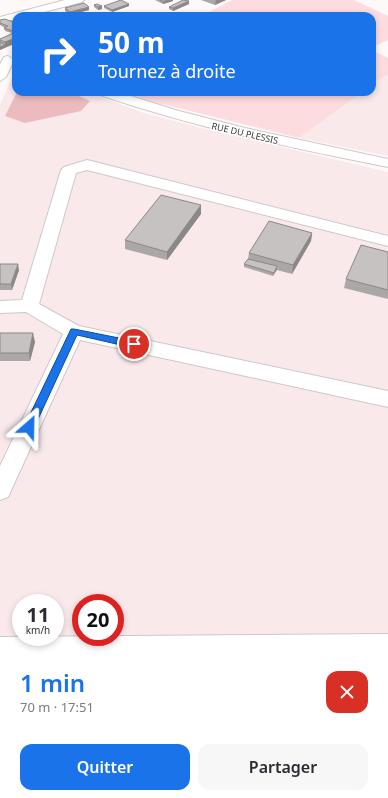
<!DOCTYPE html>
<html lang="fr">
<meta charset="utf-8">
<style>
body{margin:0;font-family:"Noto Sans",sans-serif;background:#f7f7f7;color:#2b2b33;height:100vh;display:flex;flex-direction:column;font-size:15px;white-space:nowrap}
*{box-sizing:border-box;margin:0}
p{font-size:13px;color:#7c7c81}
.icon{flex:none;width:22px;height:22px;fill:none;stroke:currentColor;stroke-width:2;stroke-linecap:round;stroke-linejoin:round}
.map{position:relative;height:658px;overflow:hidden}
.sheet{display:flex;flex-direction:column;background:#fff;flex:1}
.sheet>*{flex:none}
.banner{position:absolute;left:12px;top:12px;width:364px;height:84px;border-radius:12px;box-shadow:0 2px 6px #0003;background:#1a73e8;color:#fff;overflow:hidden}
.speed{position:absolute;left:12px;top:594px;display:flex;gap:8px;font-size:20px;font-weight:700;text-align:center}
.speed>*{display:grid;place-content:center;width:52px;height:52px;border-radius:50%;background:#fff;box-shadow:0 2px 6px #0003;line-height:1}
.speed small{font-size:10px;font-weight:400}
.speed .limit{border:6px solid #d22;background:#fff;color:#111}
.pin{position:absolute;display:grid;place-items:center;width:34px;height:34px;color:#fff;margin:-17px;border:2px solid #fff;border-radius:50%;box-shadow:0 1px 4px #0007}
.me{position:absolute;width:44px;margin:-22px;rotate:25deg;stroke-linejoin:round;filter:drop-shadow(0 0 3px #0008)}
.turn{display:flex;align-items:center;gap:14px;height:84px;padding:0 20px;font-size:18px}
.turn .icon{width:52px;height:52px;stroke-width:2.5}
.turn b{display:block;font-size:28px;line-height:34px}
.round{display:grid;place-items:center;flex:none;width:42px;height:42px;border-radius:12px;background:#f7f7f7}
.summary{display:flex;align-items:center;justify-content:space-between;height:68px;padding:0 20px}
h1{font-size:24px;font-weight:600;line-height:30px;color:#1a73e8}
.button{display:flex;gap:8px;margin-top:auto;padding:8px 20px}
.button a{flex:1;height:46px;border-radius:12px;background:#1a73e8;color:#fff;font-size:16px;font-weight:600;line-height:46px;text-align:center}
.button a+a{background:#f7f7f7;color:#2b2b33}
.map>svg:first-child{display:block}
.built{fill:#f9e9eb;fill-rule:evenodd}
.green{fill:#fddce0}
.water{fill:#ecbbc0}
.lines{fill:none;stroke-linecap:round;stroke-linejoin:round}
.minor-casing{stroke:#cec8c8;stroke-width:2}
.minor{fill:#fff;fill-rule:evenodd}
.wall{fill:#aba7a7}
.shaded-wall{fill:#8b8888}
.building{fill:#c7c2c2;stroke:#8b8888}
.route{fill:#1a73e8;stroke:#114b97}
.labels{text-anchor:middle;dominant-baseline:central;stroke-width:3;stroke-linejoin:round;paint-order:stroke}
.far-street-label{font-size:9px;fill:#363434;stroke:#fff}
</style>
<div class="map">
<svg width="388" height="658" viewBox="0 0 388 658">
<rect width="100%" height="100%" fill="#fef8f9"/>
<path class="built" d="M16,69V92H87L144,113L205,129L388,172V658H0V105ZM21,603H55V637H21ZM81,603H115V637H81Z
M388,74V156L299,138L363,92H372V85Z"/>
<path class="green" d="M232,0H354L388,16V40L372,47V16H202Z
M372,50L388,58V74L372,85Z
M123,92H363L299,138L154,102Z"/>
<path class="water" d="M17,92H70L90,101L81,111L25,123L5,116Z"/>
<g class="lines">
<g class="minor-casing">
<path id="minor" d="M65,0H84L82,2L29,16H16V19L0,23V17Z
M8,56L14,60L6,77L0,81V64L4,57Z
M98,92H118L179,111L245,128L388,159V167C291,148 194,127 100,95Z
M87,160L388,236V246L87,170L76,173L39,304L79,326L388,391V407L80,340L8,497L0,500V466L63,334L26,312L0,313V301L22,300L61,170L64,167Z
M388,634V658H0V637Z"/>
</g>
<use href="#minor" class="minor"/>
</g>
<path class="wall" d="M155,0H173V1L163,4Z
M201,0H226L215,5Z
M189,1V4L173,11L169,9V7Z
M94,5L102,6V9L98,10L94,7Z
M104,6H129L112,12L104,8Z
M65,8L89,10L71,14L73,16H66V15L70,14L65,11Z
M0,20L16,23V43L0,50V39L12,33L5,31L4,28H5L0,25Z
M201,205V214L167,260L125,249V240Z
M312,233L311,241L292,274L277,270L273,276L244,267V264L248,259L249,253Z
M388,252V299L344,288L346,279Z
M0,264L19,270L12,290H0Z
M0,333L35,342L30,361H0Z"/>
<path class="shaded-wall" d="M168,0H173V1L163,4V2Z
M216,0H226L215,5Z
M189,1V4L173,11V8Z
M129,4V6L112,12V10Z
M102,6V9L98,10V7Z
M89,7V10L70,15V12Z
M16,38V43L0,50V47L5,45V42Z
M201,205V214L167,260V252Z
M312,233L311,241L292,274L293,265Z
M18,264L19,270L12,290L11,284Z
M277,266V269L273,276L274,273Z
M33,333L35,342L30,361L29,353Z"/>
<path class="building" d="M121,0L129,4L112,10L104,6Z
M160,0H168L163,2Z
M183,0L189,1L173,8L169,7Z
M84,3L89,7L70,12L65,8Z
M97,4L102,6L98,7L94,5Z
M70,14L73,16H68L66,15Z
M5,19L16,23V28L14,29L16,30L13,31L4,28L8,26L0,23V20Z
M16,32V38L5,42L0,40V39Z
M0,42L5,45L0,47Z
M161,195L201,205L167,252L125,240Z
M269,221L312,233L293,265L249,253Z
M361,245L388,252V290L346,279Z
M248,259L277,266L274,273L244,264Z
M0,264H18L11,284H0Z
M0,333H33L29,353H0Z"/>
<path class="route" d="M71,329H74L134,341L138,344L134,348L77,335L33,430H26L24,427Z"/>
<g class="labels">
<g class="far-street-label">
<text transform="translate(245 133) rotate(13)">RUE DU PLESSIS</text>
</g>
</g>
</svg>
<div class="speed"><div>11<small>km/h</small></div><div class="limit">20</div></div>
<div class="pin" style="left:134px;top:344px;background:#d93025"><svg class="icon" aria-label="arrive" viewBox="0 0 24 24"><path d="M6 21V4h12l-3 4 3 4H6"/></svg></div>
<svg class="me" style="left:29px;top:427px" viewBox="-20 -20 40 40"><path d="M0-17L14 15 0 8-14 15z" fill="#1a73e8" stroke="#fff" stroke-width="4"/></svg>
<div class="banner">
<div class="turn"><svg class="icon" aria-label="right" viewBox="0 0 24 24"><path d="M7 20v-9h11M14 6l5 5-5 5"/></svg><div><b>50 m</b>Tournez à droite</div></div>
</div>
</div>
<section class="sheet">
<div class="summary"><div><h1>1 min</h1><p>70 m · 17:51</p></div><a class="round" style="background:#d93025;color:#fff"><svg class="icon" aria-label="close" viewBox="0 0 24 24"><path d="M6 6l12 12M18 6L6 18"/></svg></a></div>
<div class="button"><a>Quitter</a><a>Partager</a></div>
</section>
